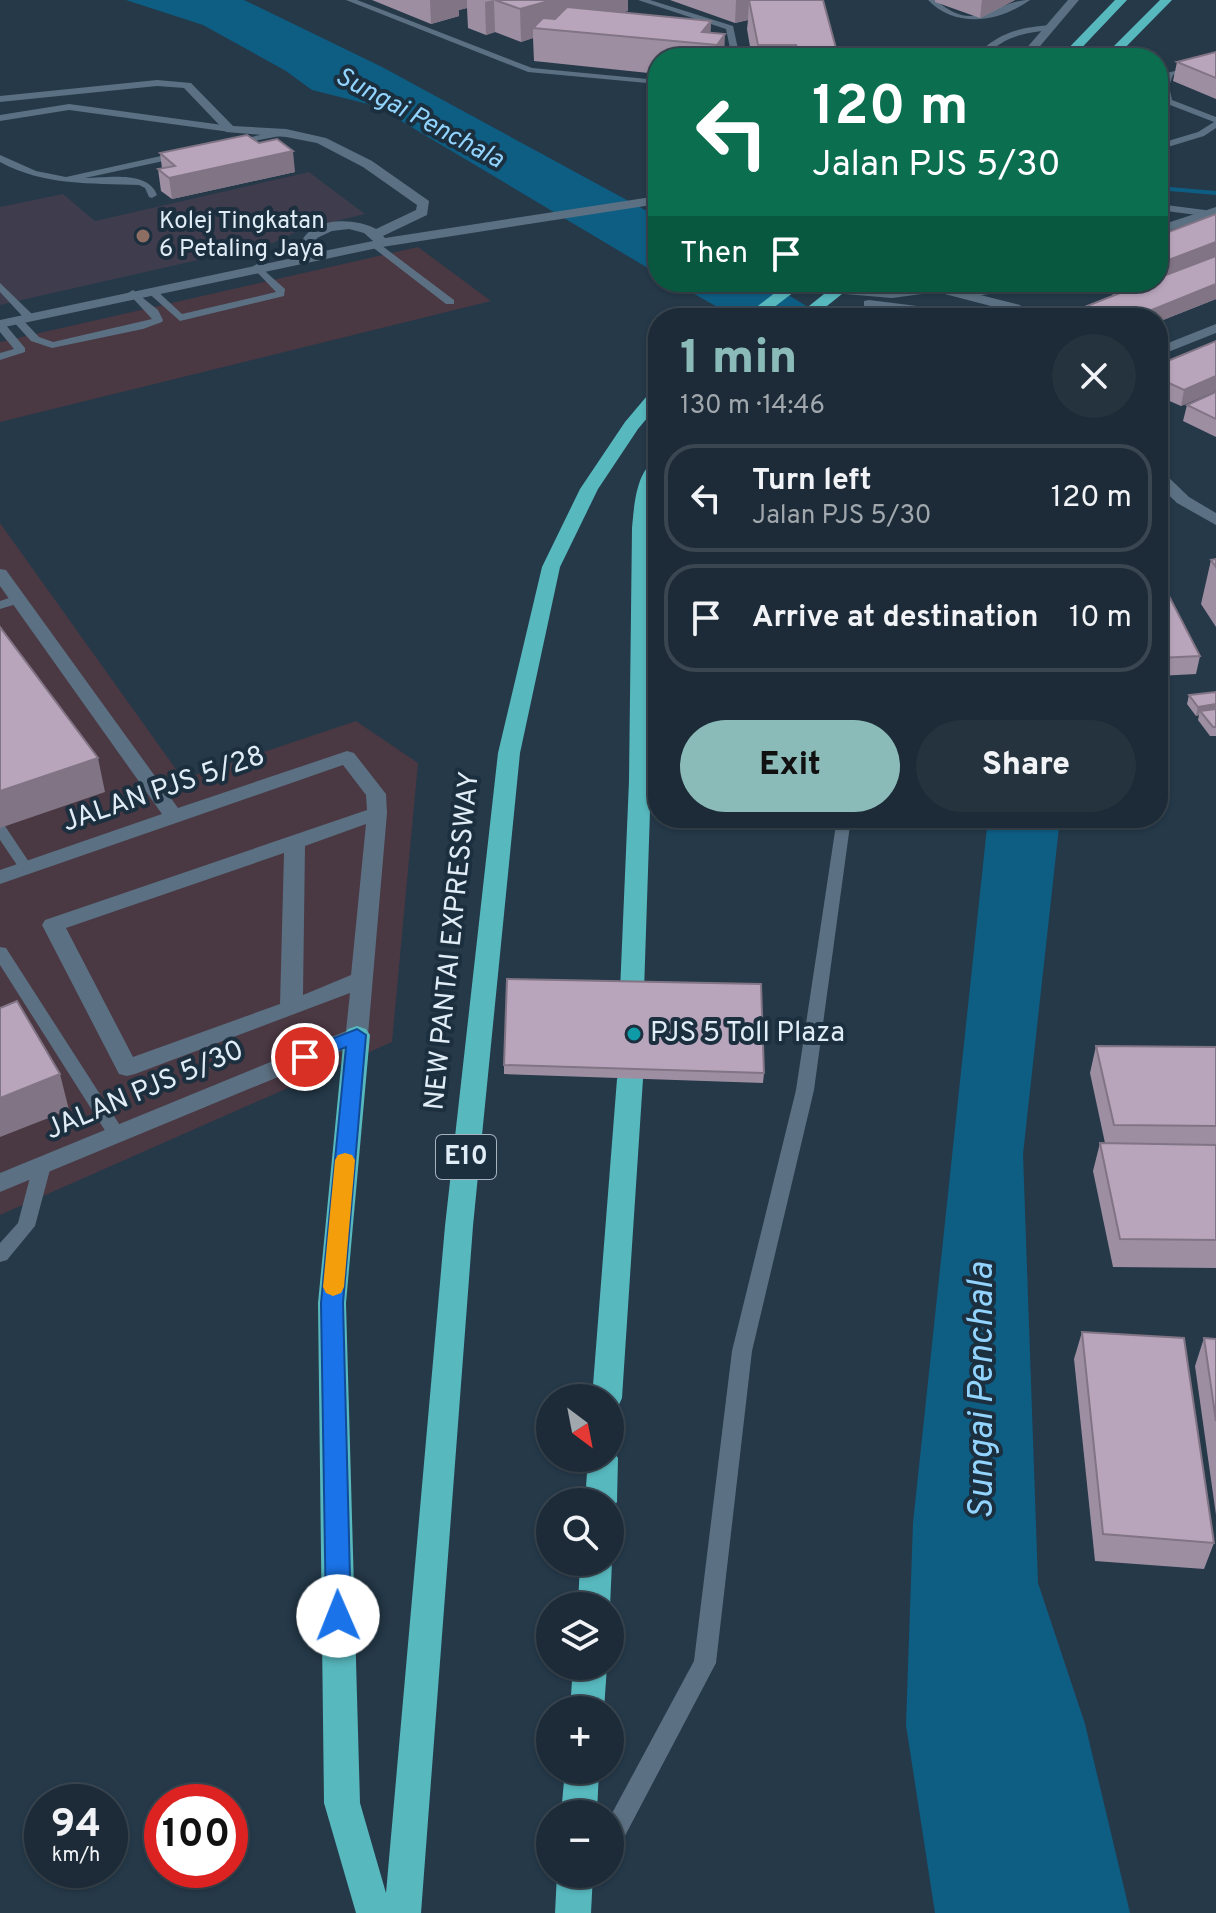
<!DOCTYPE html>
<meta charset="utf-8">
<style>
body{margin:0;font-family:Overpass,sans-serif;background:#25333f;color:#f1f3f6;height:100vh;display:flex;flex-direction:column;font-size:30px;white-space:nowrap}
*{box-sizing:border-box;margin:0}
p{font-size:26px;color:#a0a7ad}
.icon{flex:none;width:44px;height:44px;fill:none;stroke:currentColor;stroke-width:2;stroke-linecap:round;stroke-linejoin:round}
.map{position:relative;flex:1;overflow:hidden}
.sheet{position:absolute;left:648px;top:308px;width:520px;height:520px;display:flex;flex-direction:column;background:#1c2b37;border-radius:32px;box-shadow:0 2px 6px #0004,0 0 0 2px #3a4752}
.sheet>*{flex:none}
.banner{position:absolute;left:648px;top:48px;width:520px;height:244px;border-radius:32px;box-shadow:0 2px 6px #0004,0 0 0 2px #3a4752;background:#0b6e4f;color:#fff;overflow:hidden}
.needle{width:52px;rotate:148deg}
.controls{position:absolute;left:536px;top:1384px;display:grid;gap:16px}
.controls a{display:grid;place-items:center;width:88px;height:88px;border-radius:50%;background:#1c2b37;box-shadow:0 2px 6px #0004,0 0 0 2px #3a4752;font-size:40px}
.speed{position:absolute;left:24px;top:1784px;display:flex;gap:16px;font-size:40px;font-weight:700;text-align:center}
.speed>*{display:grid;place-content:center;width:104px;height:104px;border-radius:50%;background:#1c2b37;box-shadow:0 2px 6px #0004,0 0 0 2px #3a4752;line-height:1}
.speed small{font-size:20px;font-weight:400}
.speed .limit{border:12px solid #d22;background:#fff;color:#111}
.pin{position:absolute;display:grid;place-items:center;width:68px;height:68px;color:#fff;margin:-34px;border:4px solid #fff;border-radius:50%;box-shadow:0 2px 8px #0007}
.me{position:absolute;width:88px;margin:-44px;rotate:359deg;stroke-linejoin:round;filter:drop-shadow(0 0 6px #0008)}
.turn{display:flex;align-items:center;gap:28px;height:168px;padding:0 32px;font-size:36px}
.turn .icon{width:104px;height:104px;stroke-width:2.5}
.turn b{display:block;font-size:56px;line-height:68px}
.then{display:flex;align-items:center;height:76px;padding:0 32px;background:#0003;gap:16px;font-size:30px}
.round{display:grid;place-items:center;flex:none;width:84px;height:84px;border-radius:42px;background:#25333f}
.overview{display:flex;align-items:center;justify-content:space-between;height:136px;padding:0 32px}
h1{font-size:48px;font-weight:800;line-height:60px;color:#8bbbb9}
.button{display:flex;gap:16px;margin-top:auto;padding:16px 32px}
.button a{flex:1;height:92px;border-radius:48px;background:#8bbbb9;color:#111;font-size:32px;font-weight:800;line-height:92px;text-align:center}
.button a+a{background:#25333f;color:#f1f3f6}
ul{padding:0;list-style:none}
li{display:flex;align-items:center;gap:24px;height:108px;margin:0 16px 12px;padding:0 16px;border:4px solid #3a4752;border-radius:32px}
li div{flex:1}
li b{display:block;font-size:30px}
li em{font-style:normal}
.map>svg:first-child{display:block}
.commercial{fill:#4a3843}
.education{fill:#3e3c4d}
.water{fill:#0e5e84}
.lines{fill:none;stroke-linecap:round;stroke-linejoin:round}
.stream{fill:#0e5e84;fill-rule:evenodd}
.service{fill:#5b7082;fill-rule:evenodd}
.minor{fill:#5b7082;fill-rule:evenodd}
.tertiary{fill:#5b7082;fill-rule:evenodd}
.motorway{fill:#57b8be;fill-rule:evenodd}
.wall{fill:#9e8ea2}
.shaded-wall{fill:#817484}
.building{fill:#b8a5bc;stroke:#817484;stroke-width:2}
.route{fill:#1a73e8;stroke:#114b97;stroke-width:2}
.slow{fill:#f59e0b}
.education-dot{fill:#8d6e63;stroke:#1b2f3f;stroke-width:3}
.culture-dot{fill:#0f9aa8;stroke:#1b2f3f;stroke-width:3}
.labels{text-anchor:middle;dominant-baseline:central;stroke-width:8;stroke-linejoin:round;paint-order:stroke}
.far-poi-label{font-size:24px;fill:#e0ecf6;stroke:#1b2f3f;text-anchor:start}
.far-water-label{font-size:26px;font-style:italic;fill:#92d4fd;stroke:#1b2f3f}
.shield{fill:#1b2f3f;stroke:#a5b3bf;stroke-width:2}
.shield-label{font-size:26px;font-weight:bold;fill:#e0ecf6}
.street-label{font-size:28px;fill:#e0ecf6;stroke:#1b2f3f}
.poi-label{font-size:28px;fill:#e0ecf6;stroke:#1b2f3f;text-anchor:start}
.near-water-label{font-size:36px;font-style:italic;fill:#92d4fd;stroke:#1b2f3f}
</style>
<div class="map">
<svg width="1216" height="1913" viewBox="0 0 1216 1913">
<rect width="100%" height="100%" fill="#253949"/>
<path class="commercial" d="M418,247L491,301L0,422V342Z
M0,523L183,779L356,721L418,763L392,1042L0,1215Z"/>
<path class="education" d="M309,172L365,214L300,230L273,243L0,305V207L63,194L95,221Z"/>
<path class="water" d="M126,0H244L382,67L658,217V274L376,106L312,90L286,71L203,25Z
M673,282H767L826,318H737Z
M988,818H1060L1023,1154L1038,1583L1085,1724L1130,1913H935L906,1725L913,1523Z"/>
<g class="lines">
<path class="stream" d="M1158,186L1216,191V195L1158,190Z"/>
<path class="service" d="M346,0H357L532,68L658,80V84L528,72Z
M638,0H650L733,26L740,58H732L726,29Z
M928,0H936C976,36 993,0 1030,0C999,22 956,29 928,0Z
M1050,25L1053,29C1018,35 1009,34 982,58H973C998,33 1016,28 1050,25Z
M1216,62V66L1173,75L1169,86L1172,100L1216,117V128L1204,136L1158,150V144L1198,132L1214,122L1165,103L1161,86L1166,73Z
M69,104L230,126L234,129L230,132L69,110L0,121V115Z
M282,130L286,133L285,135L233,145L229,142Z
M179,152L183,155L182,157L85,178C107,178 148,170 157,195L152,198L149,197L145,188L139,185C91,183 44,186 0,162V155L36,171L66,177Z
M1158,204L1205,210L1210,213L1205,216L1158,210Z
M371,242H377L454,300V304H446L371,246Z
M257,264L285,289L284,296L180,321L145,290L154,288L182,314L276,292L252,267Z
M0,283L33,315V319H25L0,292Z
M133,290L158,310L163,320L162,322L143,329L52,348L31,341L12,320L21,318L39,337L53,342L152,319L128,293Z
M0,322L4,323L25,348V352L0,360V353L14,349L0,332Z
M18,595L23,596V602L0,609V601Z
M801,818H815V819L808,824L803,822Z
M837,818H851L814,1090L752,1351L716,1663L618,1849L610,1853V1817L694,1661L732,1351L796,1090Z
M0,824L5,826L31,865L34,868L31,871H21L0,840Z
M0,947L6,948L123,1130L126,1135L123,1140H111L0,965Z
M42,1159L48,1161L51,1166L35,1226L7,1260L0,1262V1243L18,1223L33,1166L36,1161Z"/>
<path class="minor" d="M157,80L191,83L233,126L286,129L326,138L372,161L429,201L427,215L383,236L385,238L658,196V204L382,247L0,328V320L307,255L302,241C314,216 356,218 376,229L416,210L417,205L363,167L317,143L286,137L226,132L184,88L157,86L0,102V96ZM349,229L364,233L373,241L319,252L317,238L332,231Z
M1216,207V215L1158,234V226Z
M999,282H1023C1008,293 962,302 947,291L954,287Z
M1216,324V333L1158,356V347Z
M0,569L6,570L178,808L347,751L354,753L386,794L387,813L368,1035L365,1041L0,1192V1173L346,1031L350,993L135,1074L127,1076L119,1074L42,925L45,920L367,810L366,795L343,765L0,884V870L162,814L0,586ZM366,824L351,975L303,995L305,846ZM284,853L280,1004L133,1057L66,928Z"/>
<path class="tertiary" d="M1068,0H1079L1030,58H1018Z
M937,284L1020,305L1033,318H1018L1010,311L937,292L892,298L833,293L826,289L833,285L892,290Z
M869,300L917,306L994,308L1001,312L994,316L917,314L864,307V301Z
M1158,471L1164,473L1189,497L1216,513V525L1177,503L1158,485Z"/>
<path class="motorway" d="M1115,0H1127L1072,58H1059Z
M1160,0H1172L1115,58H1102Z
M789,282H807L760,318H742Z
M839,282H857L812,318H794Z
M931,282H950L962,291L959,294H949Z
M658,389V405L638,429L598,489L560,567L520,753L473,1226L421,1913H356L324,1803L318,1303L344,1035L348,1029L357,1026L366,1029L370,1035L346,1303L360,1803L386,1893L445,1226L498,753L542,567L580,489L625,422L652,390Z
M658,460C658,483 653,505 650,528L651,781L644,991L641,997L632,999L623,997L620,991L629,781L632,528C634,508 636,467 658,460Z
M630,1070L639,1073L643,1079L622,1398L618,1407L610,1409V1398H592L617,1079L621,1073Z
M610,1447L618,1458L617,1502L610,1512V1502H585L588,1458H610Z
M610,1558L612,1562L610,1607L578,1606L580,1562H610Z
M573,1666H607L604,1710H570Z
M565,1770H599L597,1814H561Z
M557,1874H593L591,1913H555Z"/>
</g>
<path class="wall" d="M372,0H628V11L622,12L711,21L710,33L724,58H658V74L534,61L533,38L521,42L495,32L486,35L468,28L467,8L459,10V16L431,24Z
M670,0H823L837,52V58H752L747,29L748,20L735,23Z
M935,0H1015L980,18L935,2Z
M1216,52V99L1173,81L1177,62Z
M160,153L295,172L172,199L161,191L158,169L162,168Z
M1216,214V299L1158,322V318H1085L1087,306L1114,295L1084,282H1158Z
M1216,341V391L1181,406L1158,396V365Z
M1216,392V437L1183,421L1187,405Z
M1216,559V627L1201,604L1211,560Z
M1158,596L1200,656L1196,674L1158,676Z
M1216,692V736H1210L1198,720L1199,715L1196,716L1187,704L1189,695Z
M1096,1046L1216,1047V1268L1113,1267L1093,1171L1100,1143H1105L1090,1073Z
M504,1065L764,1073L763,1083L504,1074Z
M1082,1332L1214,1543L1204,1569L1095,1561L1074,1359Z
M1204,1338L1216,1339V1515L1195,1366Z"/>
<path class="shaded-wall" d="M430,0H467V8L459,10V16L431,24Z
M494,0L495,32L486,35L485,2Z
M552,0H628V11L560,30L533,28V38L521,42L520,9Z
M736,0H749L748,20L735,23Z
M982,0H1015L980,18Z
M711,21L710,45L702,32Z
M725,34L724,58H716L717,45Z
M293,151L295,172L172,199L169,178Z
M1216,242V256L1158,278V264Z
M1117,282H1148L1114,295Z
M1216,284V299L1158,322V318H1132Z
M1216,376V391L1181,406L1184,390Z
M1163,514L1160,531H1158V515Z
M1216,704V713L1200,711L1199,715L1196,716L1198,707Z
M98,758L105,792L0,828V791Z
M60,1074L69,1110L0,1137V1098Z"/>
<path class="building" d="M495,0H552L520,9Z
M749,0H823L837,52H798L796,45H758Z
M567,7L711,21L702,32L725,34L717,45L533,28L543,18L555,19Z
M1216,52V78L1177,62Z
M247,135L259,143L277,139L293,151L169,178L158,169L175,166L160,153Z
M1216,214V242L1158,264V236Z
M1216,256V284L1132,318H1114L1087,306L1148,282H1158V278Z
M1216,341V376L1184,390L1158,378V365Z
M1216,392V419L1187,405Z
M1216,559V567L1211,560Z
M1158,596H1169L1200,656L1158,658Z
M0,627L98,758L0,791Z
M1216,692V704L1198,707L1189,695Z
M1216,709V727H1213L1200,711Z
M507,979L761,984L764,1073L504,1065Z
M17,1001L60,1074L0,1098V1008Z
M1096,1046L1216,1047V1126L1114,1125Z
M1100,1143L1216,1145V1240L1120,1239Z
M1082,1332L1184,1338L1214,1543L1103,1534Z
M1204,1338L1216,1339V1421Z"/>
<path class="route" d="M357,1029L366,1035L343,1303L351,1616L347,1624L338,1627L329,1624L326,1616L321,1303L346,1047L305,1064L295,1057L298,1052Z"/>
<path class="slow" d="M345,1153L352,1155L355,1160L344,1287L341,1293L333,1296L326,1293L323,1287L335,1160L338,1155Z"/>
<circle class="education-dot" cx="143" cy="236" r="8"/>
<circle class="culture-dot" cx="634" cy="1034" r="8"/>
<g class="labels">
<g class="far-poi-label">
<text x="159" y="222">Kolej Tingkatan<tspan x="159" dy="28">6 Petaling Jaya</tspan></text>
</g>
<g class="far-water-label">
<text transform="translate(419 119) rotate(28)">Sungai Penchala</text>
</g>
<rect class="shield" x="436" y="1135" width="60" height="44" rx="6"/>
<g class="shield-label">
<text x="466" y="1157">E10</text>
</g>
<g class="street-label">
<text transform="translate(164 790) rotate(-19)">JALAN PJS 5/28</text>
<text transform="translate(453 941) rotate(-84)">NEW PANTAI EXPRESSWAY</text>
<text transform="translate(145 1091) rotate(-23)">JALAN PJS 5/30</text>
</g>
<g class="poi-label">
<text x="650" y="1034">PJS 5 Toll Plaza</text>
</g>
<g class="near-water-label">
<text transform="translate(983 1391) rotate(-90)">Sungai Penchala</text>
</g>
</g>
</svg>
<div class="controls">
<a><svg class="needle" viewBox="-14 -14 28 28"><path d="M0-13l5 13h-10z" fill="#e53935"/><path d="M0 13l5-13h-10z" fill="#a0a7ad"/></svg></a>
<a><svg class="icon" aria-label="search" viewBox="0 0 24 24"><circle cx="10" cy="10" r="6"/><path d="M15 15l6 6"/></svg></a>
<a><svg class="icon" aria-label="layers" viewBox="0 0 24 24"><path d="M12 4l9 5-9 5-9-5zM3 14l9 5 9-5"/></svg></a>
<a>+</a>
<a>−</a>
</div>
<div class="speed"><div>94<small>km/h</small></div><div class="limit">100</div></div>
<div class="pin" style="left:305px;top:1057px;background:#d93025"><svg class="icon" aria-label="arrive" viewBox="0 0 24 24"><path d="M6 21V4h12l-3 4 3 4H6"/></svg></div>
<svg class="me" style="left:338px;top:1616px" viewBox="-20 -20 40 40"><circle r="19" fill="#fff"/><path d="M0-13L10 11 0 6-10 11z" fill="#1a73e8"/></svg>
<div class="banner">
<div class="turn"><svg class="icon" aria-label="left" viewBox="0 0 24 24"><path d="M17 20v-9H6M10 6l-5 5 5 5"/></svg><div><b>120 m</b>Jalan PJS 5/30</div></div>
<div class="then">Then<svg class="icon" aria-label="arrive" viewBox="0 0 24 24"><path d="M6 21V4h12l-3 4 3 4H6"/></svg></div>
</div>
<section class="sheet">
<div class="overview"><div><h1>1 min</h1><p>130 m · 14:46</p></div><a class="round"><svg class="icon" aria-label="close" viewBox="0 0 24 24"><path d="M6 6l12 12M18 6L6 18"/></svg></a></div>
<ul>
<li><svg class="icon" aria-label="left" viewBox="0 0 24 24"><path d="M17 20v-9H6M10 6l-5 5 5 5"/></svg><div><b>Turn left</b><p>Jalan PJS 5/30</p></div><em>120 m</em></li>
<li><svg class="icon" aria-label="arrive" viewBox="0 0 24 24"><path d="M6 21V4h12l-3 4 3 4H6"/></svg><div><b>Arrive at destination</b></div><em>10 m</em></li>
</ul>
<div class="button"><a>Exit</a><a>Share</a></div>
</section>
</div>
